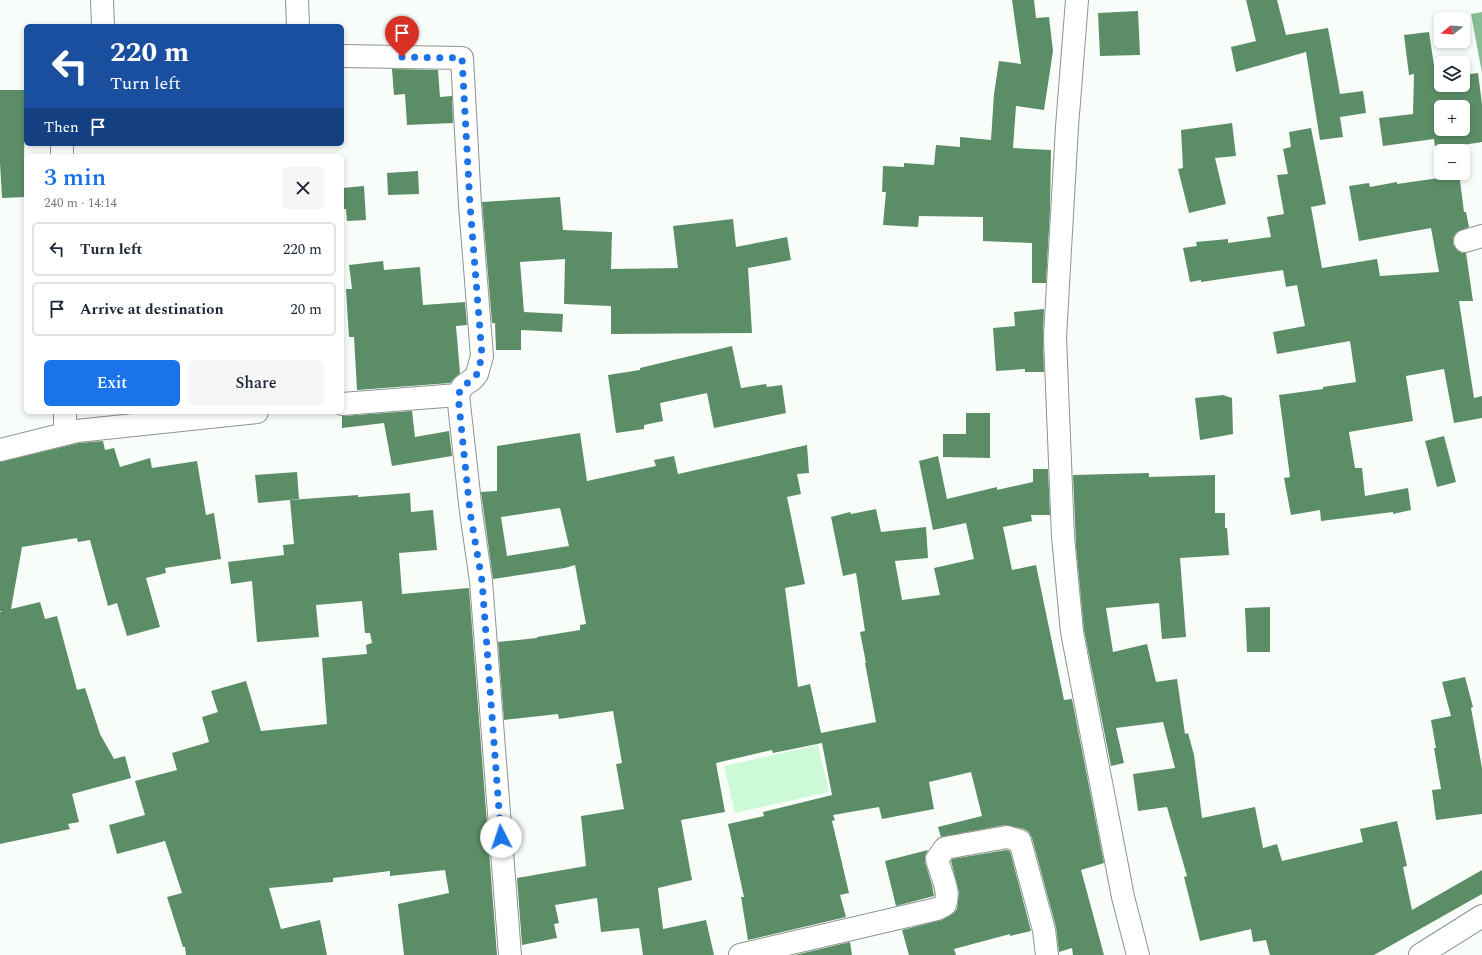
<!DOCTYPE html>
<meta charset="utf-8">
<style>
body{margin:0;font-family:Spectral,serif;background:#f6f6f7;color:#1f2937;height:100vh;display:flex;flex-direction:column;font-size:15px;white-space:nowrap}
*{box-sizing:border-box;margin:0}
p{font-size:13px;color:#747a83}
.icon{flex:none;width:22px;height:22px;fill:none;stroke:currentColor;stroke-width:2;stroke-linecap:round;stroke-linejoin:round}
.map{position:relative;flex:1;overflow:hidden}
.panel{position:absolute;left:24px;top:154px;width:320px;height:260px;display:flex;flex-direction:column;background:#fff;border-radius:6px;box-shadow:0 2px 6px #0003}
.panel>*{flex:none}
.banner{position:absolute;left:24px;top:24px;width:320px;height:122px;border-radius:6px;box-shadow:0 2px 6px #0003;background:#1a4fa0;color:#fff;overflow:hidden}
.needle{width:26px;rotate:253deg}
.fabs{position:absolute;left:1434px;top:12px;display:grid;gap:8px}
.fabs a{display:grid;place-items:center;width:36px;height:36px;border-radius:6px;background:#fff;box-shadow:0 2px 6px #0003;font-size:20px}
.pin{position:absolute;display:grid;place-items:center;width:34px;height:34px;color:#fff;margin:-41px -17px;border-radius:50% 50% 50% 0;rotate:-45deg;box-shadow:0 0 4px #0007}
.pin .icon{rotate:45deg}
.me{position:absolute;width:44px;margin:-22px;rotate:356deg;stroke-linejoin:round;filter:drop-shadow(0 0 3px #0008)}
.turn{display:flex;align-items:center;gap:14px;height:84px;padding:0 20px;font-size:18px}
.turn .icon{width:52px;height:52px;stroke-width:2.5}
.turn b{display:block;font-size:28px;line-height:34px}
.then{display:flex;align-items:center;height:38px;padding:0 20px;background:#0003;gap:8px;font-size:15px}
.round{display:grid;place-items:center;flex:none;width:42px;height:42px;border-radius:6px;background:#f6f6f7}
.summary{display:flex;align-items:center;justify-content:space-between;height:68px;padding:0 20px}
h1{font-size:24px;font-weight:600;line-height:30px;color:#1a73e8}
.button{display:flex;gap:8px;margin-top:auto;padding:8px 20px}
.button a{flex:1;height:46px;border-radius:6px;background:#1a73e8;color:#fff;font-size:16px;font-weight:600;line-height:46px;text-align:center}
.button a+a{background:#f6f6f7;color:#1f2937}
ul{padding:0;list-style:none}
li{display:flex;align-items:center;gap:12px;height:54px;margin:0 8px 6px;padding:0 12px;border:2px solid #e0e1e3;border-radius:6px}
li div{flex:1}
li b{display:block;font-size:15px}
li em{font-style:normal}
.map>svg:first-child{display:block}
.green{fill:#cdfad6}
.water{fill:#88bc94}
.building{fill:#5b8e67;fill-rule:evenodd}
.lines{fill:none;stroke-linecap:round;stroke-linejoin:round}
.minor-casing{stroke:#8e948f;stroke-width:24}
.major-casing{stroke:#8e948f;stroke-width:24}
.minor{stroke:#fff;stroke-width:22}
.major{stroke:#fff;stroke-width:22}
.route{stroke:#1a73e8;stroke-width:7;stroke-dasharray:0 12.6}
</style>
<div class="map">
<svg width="1482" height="955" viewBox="0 0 1482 955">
<rect width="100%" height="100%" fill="#f8fdf9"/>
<path class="green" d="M818,745L829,792L735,813L724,766Z"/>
<path class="water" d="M1482,12V73L1471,14Z"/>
<path class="building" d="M1012,0H1034L1036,18L1049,17L1053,51L1044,110L1016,106L1013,148L1051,150L1050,210L1046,283H1032V243L983,241V217L919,216L918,227L883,225L886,192H882L883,166L904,167V163L934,165L936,145L960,147V137L991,140L994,94L999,61L1021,64Z
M1246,0H1277L1286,35L1328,28L1340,94L1363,91L1366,113L1340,117L1343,137L1320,140L1306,52L1236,72L1231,47L1256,41Z
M1138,11L1140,55L1100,56L1098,13Z
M1429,32L1436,79L1441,78V85H1463V75L1478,73L1482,104V142L1456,146V151H1441V173H1459L1464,212H1466L1469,227L1456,233L1453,238V244L1457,250L1462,253H1466L1473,301H1459L1474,398L1482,396V418L1454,423L1444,369L1406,376L1413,421L1349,432L1355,468H1362L1365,496L1408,488L1411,510L1393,514V512L1321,521L1320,510L1291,515L1284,478L1290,477L1279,395L1323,389V387L1356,382L1350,341L1277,354L1273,332L1305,326L1297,285L1286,287L1283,270L1201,282V280L1190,282L1183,248L1197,246L1196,242L1228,239V243L1271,237L1267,217L1284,214L1277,175L1288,174L1283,149L1291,147L1289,132L1311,128L1326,204L1311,207L1322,268L1377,259L1380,276L1439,272L1431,228L1359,241L1349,186L1369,183L1370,187L1397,182V184L1439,178L1434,139L1383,146L1379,118L1413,114L1414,74L1409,75L1404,35ZM1441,107H1463V129H1441Z
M392,69L438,70L440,97L452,96L453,123L407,125L405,94L394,95Z
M0,90H25L24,161H26V197L2,198L0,163Z
M1232,123L1236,156L1215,158L1226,204L1189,213L1178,169L1183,168L1181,130Z
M418,171L419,194L388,195L387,173Z
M364,186L366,220L347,221L346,209H342V188Z
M560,197L563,230L612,232L611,269L678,268L673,226L733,219L736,247L787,237L791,260L748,268L752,333L611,334V306L564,304L565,259L520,262L524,312L563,314L562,332L521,330V350H496L495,323H492L482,202Z
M383,261L384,270L420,267L423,305L465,302L467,325L456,326L460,373L450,383L357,390L354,337H349L346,289H352L349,265Z
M1044,309L1043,337L1044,372H1025V369L996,371L993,328L1015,326L1014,312Z
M732,346L741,388L766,384L767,387L782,385L786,413L714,428L707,393L660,403L663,421L644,425V429L616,433L608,375L640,370V368Z
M1223,395L1232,398L1233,434L1200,440L1195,398Z
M412,411L415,437L449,431L452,456L392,466L384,423L342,428V416Z
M966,413H990V458L943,457V434H966Z
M580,433L587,481L656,466L654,460L674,456L678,474L807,445L809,473L797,474L801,494L787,497L805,584L785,588L798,687L810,684L821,733L876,722L865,663H866L860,632L865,631L856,573L843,576L831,517L850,512L851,514L876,509L881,532L926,527L928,558L895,561L902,600L940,595L934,568L974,559L966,523L933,530L919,461L938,456L947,499L997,487V490L1033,482V469H1048L1050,515H1031L1032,521L1003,527L1012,570L1036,565L1064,700L1072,699L1104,863L1081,870L1104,955H1073L1072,948L1059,952L1056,927L1032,838L1029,832L1024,829L1005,825L941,837L938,827L982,816L971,772L929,782L934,809L882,819L879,807L833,815L835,820L832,821L849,893L840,895L846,917L748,940L741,897H744L728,824L764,816L763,812L832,795L822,743L773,753L772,750L716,763L725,812L681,820L692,880L658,888L663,929L706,920L714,955H643L639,928L601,932L597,898L555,905L559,923L554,924L557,938L522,945L517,878L586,866L581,816L624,809L616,764L622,763L613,711L559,719L558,714L504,720L498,642L537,638V637L580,630V625L586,624L575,565L565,568L493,579L481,492L497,491V446ZM560,508L569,546L507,556L501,517Z
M1444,436L1456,482L1437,487L1425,441Z
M103,441L105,450L114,448L120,467L150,458L152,468L197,461L206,515L214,513L221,559L165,568L166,573L146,578L160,627L127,636L117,603L108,606L90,540L78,542L77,538L22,547L11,609L40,602L45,619L57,616L77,690L85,688L100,734L114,759L125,756L131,778L72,794L79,822L68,824L70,829L0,844V612L2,611H0V462L79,443Z
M297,472L299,499L258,503L255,475Z
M1149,473V477L1215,475V513H1225V528H1227L1229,555L1180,558L1186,637L1162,639L1159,603L1106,608L1113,652L1147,644L1156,682L1177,679L1185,734L1188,733L1194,755L1202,818L1255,807L1263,848L1277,844L1282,861L1363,842L1360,829L1397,821L1407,866L1403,867L1412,910L1482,870V894L1374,955H1270L1266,940L1253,942L1251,929L1200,941L1184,877L1187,876L1167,807L1138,811L1133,774L1175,768L1163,722L1116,728L1124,763L1111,766L1084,630L1076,546L1073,475Z
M410,493L411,512L433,510L437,550L399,553L402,594L469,588L497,955H404L398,904L449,893L445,870L390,876V871L333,878V882L269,888L281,929L320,920L327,955H186L185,947H183L167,897L182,893L165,841L117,854L109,825L145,815L135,781L177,770L172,753L209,742L202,717L218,712L211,691L246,681L261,731L327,724L322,658L367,654L366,645L372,643L370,633H365L362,601L316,605L319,637L257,642L252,581L231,584L228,562L284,555L283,545L294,544L290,500L358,495V497Z
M1270,607V652H1247L1245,608Z
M1465,677L1473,707L1471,708L1482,768V814L1436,820L1432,790L1441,789L1434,748H1436L1431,720L1451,716L1442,682Z
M928,850L925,856V862L932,885L934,896L896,906L885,861Z
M1006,850L1010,851L1031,931L1010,936V934L954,949L956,955H909L902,930L942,920L954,913L957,909L959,892L951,861L952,859Z
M850,942L852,955H795Z"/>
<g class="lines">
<g class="minor-casing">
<path id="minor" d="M102,0L103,26
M297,0L298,26
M1077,0L1067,127L1055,337L1063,537L1072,632L1123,897L1138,955
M342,56L462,58L470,205L482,356L477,374L473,379L463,386L458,395L471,512L481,581L510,955
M62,144V156
M1465,241L1482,236
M342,404L458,395
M65,412V434
M0,450L77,431L257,412
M740,955L937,909L945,905C951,891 940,873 937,859L945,848L1007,837L1020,841L1044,930L1047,955"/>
</g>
<g class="major-casing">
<path id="major" d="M1420,955L1482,916"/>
</g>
<use href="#minor" class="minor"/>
<use href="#major" class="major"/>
</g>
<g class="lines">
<path class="route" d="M402,57L462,58L470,205L482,356L477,374L473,379L463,386L458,395L470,512L482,581L501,837"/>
</g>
</svg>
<div class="fabs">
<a><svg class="needle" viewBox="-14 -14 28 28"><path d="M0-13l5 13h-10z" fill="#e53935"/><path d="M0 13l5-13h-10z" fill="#747a83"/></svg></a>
<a><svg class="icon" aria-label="layers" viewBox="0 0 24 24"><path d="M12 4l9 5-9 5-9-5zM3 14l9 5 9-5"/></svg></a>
<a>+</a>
<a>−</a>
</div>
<div class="pin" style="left:402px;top:57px;background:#d93025"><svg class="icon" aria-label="arrive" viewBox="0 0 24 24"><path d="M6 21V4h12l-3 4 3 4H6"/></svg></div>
<svg class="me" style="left:501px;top:837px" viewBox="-20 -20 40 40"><circle r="19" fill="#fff"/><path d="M0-13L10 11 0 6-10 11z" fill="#1a73e8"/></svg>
<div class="banner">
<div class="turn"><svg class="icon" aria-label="left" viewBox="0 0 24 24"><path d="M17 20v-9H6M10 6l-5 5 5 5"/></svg><div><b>220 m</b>Turn left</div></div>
<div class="then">Then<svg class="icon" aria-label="arrive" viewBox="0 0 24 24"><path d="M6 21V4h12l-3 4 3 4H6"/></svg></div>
</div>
<section class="panel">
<div class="summary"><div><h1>3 min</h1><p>240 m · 14:14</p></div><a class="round"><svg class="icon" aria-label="close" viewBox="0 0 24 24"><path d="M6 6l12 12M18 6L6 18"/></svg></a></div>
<ul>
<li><svg class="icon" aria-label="left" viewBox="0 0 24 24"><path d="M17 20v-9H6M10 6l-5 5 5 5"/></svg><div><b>Turn left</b></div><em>220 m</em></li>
<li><svg class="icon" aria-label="arrive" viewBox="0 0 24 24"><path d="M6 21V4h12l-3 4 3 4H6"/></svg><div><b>Arrive at destination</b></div><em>20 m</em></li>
</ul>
<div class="button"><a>Exit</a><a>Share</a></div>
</section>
</div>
